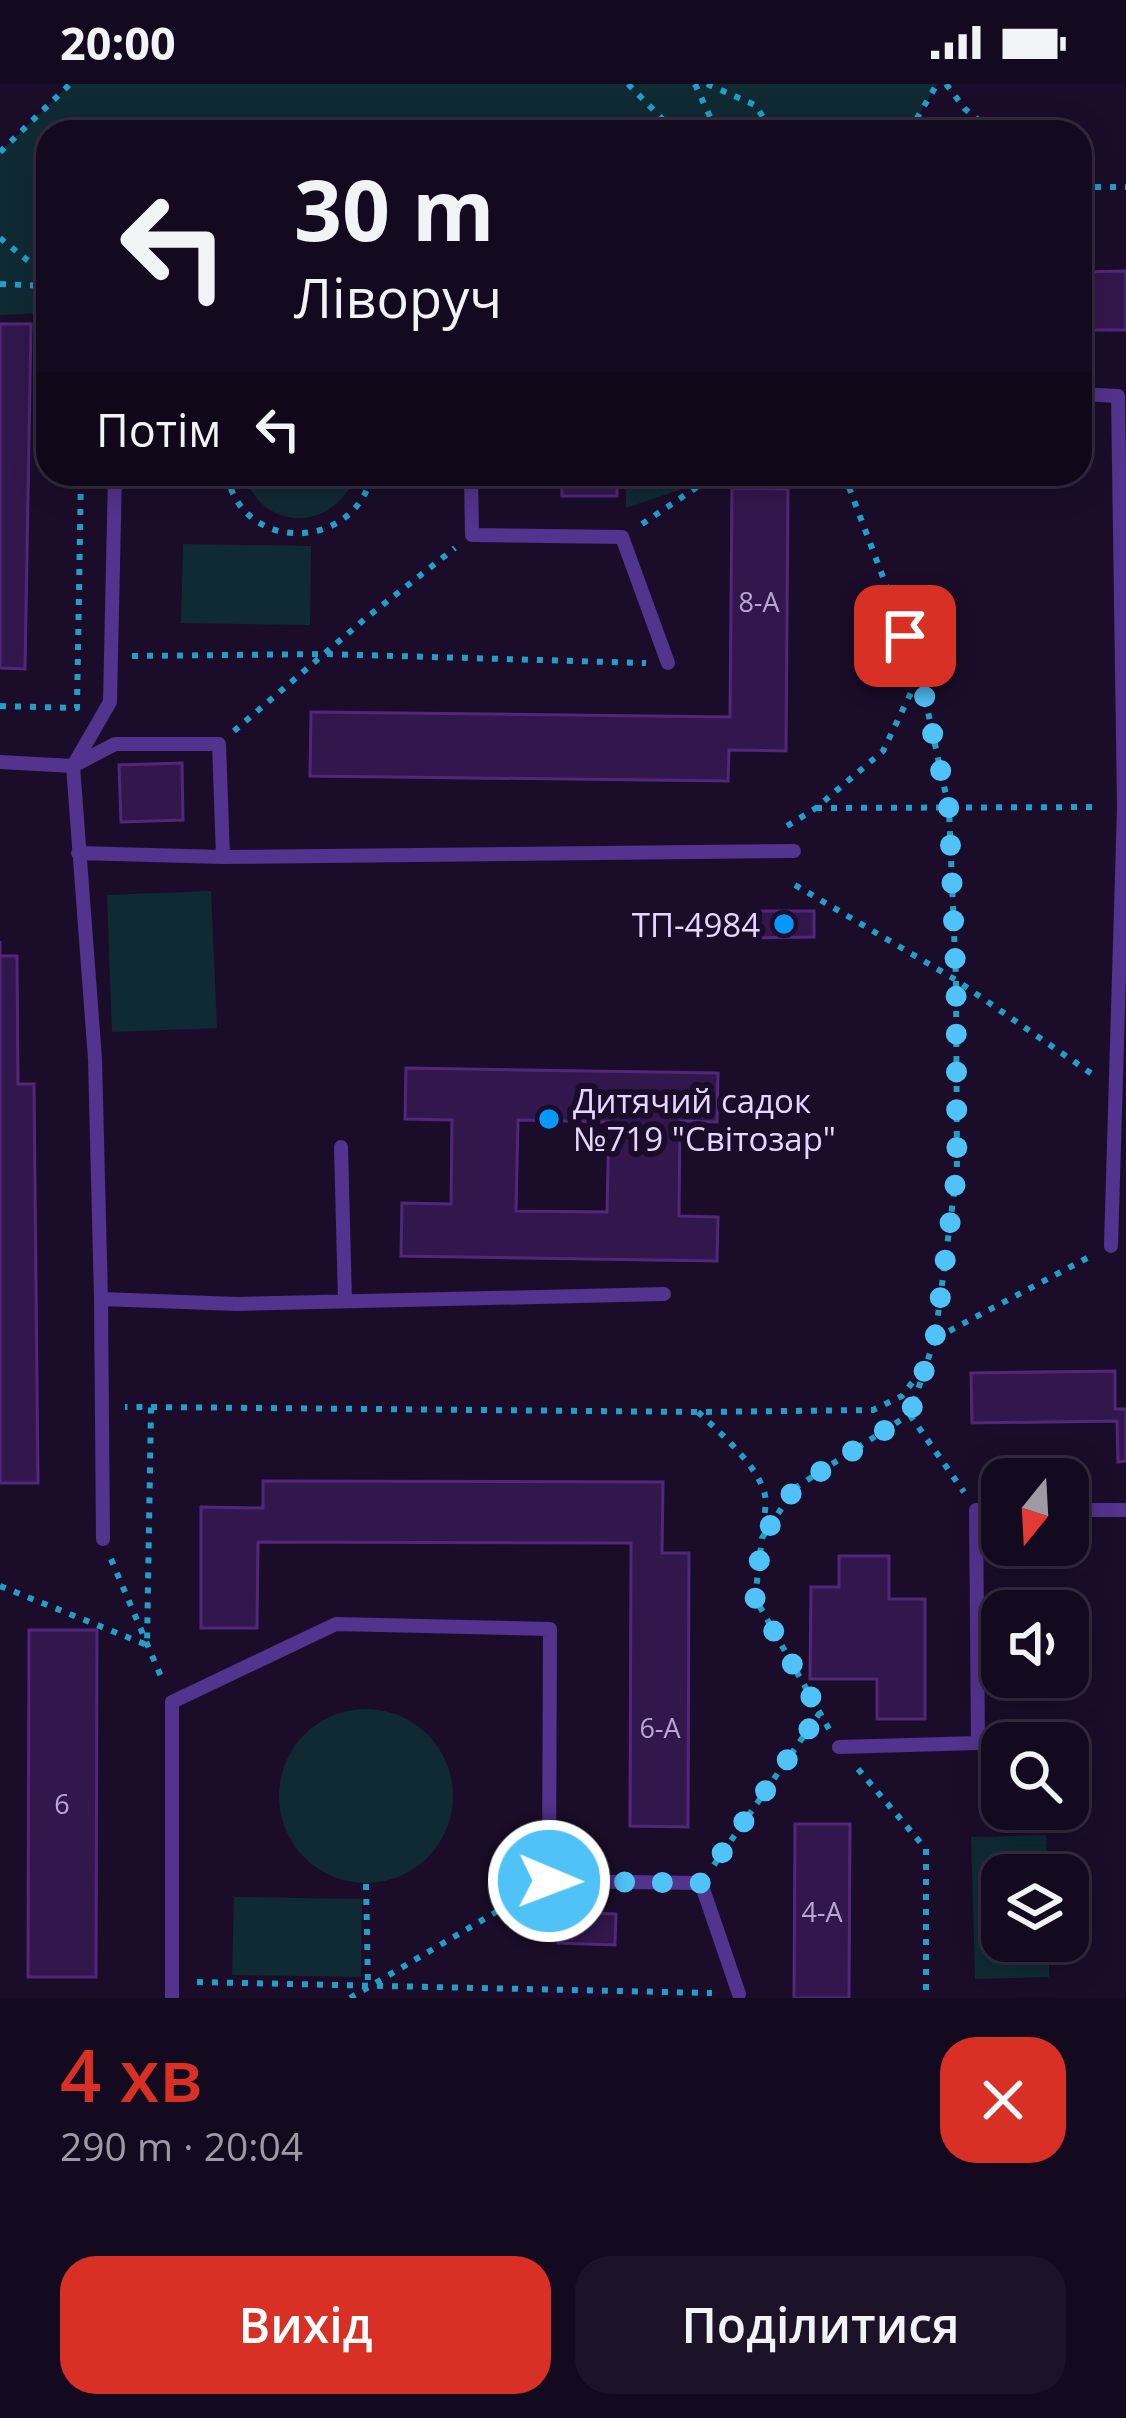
<!DOCTYPE html>
<html lang="uk">
<meta charset="utf-8">
<style>
body{margin:0;font-family:"Open Sans",sans-serif;background:#1d1328;color:#f1f3f6;height:100vh;display:flex;flex-direction:column;font-size:45px;white-space:nowrap}
*{box-sizing:border-box;margin:0}
p{font-size:39px;color:#9d9aa4}
.icon{flex:none;width:66px;height:66px;fill:none;stroke:currentColor;stroke-width:2;stroke-linecap:round;stroke-linejoin:round}
.map{position:relative;height:1914px;overflow:hidden}
.side{display:flex;flex-direction:column;background:#140a1f;flex:1}
.side>*{flex:none}
.guide{position:absolute;left:36px;top:36px;width:1056px;height:366px;border-radius:36px;box-shadow:0 6px 30px #0003,0 0 0 3px #332b3d;background:#140a1f;color:#f1f3f6;overflow:hidden}
.needle{width:78px;rotate:198deg}
.tools{position:absolute;left:981px;top:1374px;display:grid;gap:24px}
.tools a{display:grid;place-items:center;width:108px;height:108px;border-radius:24px;background:#140a1f;box-shadow:0 6px 30px #0003,0 0 0 3px #332b3d;font-size:60px}
.pin{position:absolute;display:grid;place-items:center;width:102px;height:102px;color:#fff;margin:-51px;border-radius:24px;box-shadow:0 6px 18px #0006}
.me{position:absolute;width:132px;margin:-66px;rotate:91deg;stroke-linejoin:round;filter:drop-shadow(0 0 9px #0008)}
.turn{display:flex;align-items:center;gap:42px;height:252px;padding:0 60px;font-size:54px}
.turn .icon{width:156px;height:156px;stroke-width:2.5}
.turn b{display:block;font-size:84px;line-height:102px}
.then{display:flex;align-items:center;height:114px;padding:0 60px;background:#0003;gap:24px;font-size:45px}
.round{display:grid;place-items:center;flex:none;width:126px;height:126px;border-radius:36px;background:#1d1328}
.overview{display:flex;align-items:center;justify-content:space-between;height:204px;padding:0 60px}
h1{font-size:72px;font-weight:600;line-height:90px;color:#d93025}
.action{display:flex;gap:24px;margin-top:auto;padding:24px 60px}
.action a{flex:1;height:138px;border-radius:36px;background:#d93025;color:#fff;font-size:48px;font-weight:600;line-height:138px;text-align:center}
.action a+a{background:#1d1328;color:#f1f3f6}
.status{display:flex;justify-content:space-between;align-items:center;height:84px;padding:0 60px;background:#140a1f;direction:ltr}
.status svg{height:33px;fill:currentColor}
.map>svg:first-child{display:block}
.green{fill:#102a34}
.building{fill:#32174c;stroke:#51277b;stroke-width:3;fill-rule:evenodd}
.lines{fill:none;stroke-linecap:round;stroke-linejoin:round}
.path{stroke:#229ec7;stroke-width:6;stroke-dasharray:6 9;stroke-linecap:butt}
.service{stroke:#52338d;stroke-width:14}
.route{stroke:#4fc3f7;stroke-width:21;stroke-dasharray:0 37.8}
.poi-dot{fill:#0298ff;stroke:#1b0d29;stroke-width:4.5}
.labels{text-anchor:middle;dominant-baseline:central;stroke-width:12;stroke-linejoin:round;paint-order:stroke}
.number-label{font-size:27px;fill:#baa6d2}
.poi-label{font-size:33px;fill:#e7d6ff;stroke:#1b0d29;text-anchor:end}
</style>
<div class="status"><b>20:00</b><svg viewBox="0 0 49 12"><path d="M0 12V9h3v3zM5 12V6h3v6zM10 12V3h3v9zM15 12V0h3v12zM26 1h20v11H26zM47 4h2v5h-2z"/></svg></div>
<div class="map">
<svg width="1126" height="1914" viewBox="0 0 1126 1914">
<rect width="100%" height="100%" fill="#1b0d29"/>
<path class="green" d="M70,0H937L909,48H48V229L0,231V68Z
M244,390H356C335,448 263,450 244,390Z
M626,390H844L846,396L706,397L626,424Z
M183,460L311,462L310,541L181,539Z
M211,807L217,944L112,948L107,811Z
M279 1712a87 87 0 1 1 174 0a87 87 0 1 1-174 0Z
M1046,1751L1047,1791H1002V1857H1049V1893L975,1895L971,1753Z
M234,1813L362,1815L361,1893L232,1891Z"/>
<path class="building" d="M1126,187V246H1080V188Z
M0,240H31L25,585L0,584Z
M562,390H617V412H562Z
M732,404L788,405L786,667L729,666L728,697L310,692L311,628L730,633Z
M182,679L183,736L121,738L119,681Z
M754,827H814V853L754,854Z
M0,857V872H17L18,1000H34L38,1399H0Z
M406,984L718,989L717,1038L680,1037L679,1132L718,1133L717,1177L401,1172L402,1119L451,1120L452,1036L405,1035ZM518,1036L609,1038L607,1128L516,1127Z
M1115,1287V1325H1126V1377L1118,1378L1117,1337L972,1339L971,1289Z
M263,1397L663,1398L662,1469H689L688,1743L630,1742L631,1459L258,1458L257,1544H201V1423L263,1424Z
M839,1472H889V1515H925V1635H877V1595H810L811,1503H839Z
M29,1546H97L96,1893H28Z
M1001,1710L1002,1725H1020L1021,1742H1001Z
M795,1740H850L849,1914H794Z
M559,1828L616,1830L615,1861L558,1859Z"/>
<g class="lines">
<path class="path" d="M628,0L675,48
M695,0L717,48
M707,0L755,21L773,48
M946,0L965,25L993,48
M909,48L937,0
M0,68L70,0
M1080,103H1126
M0,154L48,193
M0,200L48,202
M227,390C241,470 355,468 372,390
M709,396L722,390
M642,440L706,397L712,390
M132,572L324,570L646,579
M0,622L77,624L81,390
M234,647L366,534L455,464
M816,724L1100,723
M787,742L816,724L883,667L918,594
M795,801L956,896L1092,990
M936,1254L1089,1173
M151,1323L698,1328L873,1326L902,1312L921,1287
M698,1328C720,1349 758,1381 765,1411C767,1422 763,1438 762,1450
M910,1331L964,1408
M111,1475L162,1595
M0,1502L147,1561L151,1323H125
M829,1645L755,1514L762,1454L795,1404L910,1330L935,1254L957,1086L956,896L949,725L920,591L844,390
M858,1685L926,1765V1914
M714,1781L819,1630
M366,1800L368,1901
M197,1898L712,1909
M350,1914L530,1808"/>
<path class="service" d="M1080,310L1118,312L1124,723L1111,1162
M471,390L472,451L622,453L668,579
M0,678L73,682L115,660H219L223,773
M78,769L223,773L794,767
M341,1063L345,1217
M101,1215L237,1220L664,1210
M1068,1426H1126
M103,1455L101,1215L95,975L73,682L110,618L115,390
M839,1663L978,1659L976,1426H1002
M172,1914V1618L336,1540L550,1545L549,1797L701,1799L739,1910"/>
</g>
<g class="lines">
<path class="route" d="M549,1797L701,1799L820,1629L755,1514L762,1454L795,1404L910,1330L935,1254L957,1086L956,896L949,725L920,591L905,552"/>
</g>
<g class="poi-dot">
<circle cx="784" cy="840" r="12"/>
<circle cx="549" cy="1035" r="12"/>
</g>
<g class="labels">
<g class="number-label">
<text x="759" y="517">8-А</text>
<text x="660" y="1643">6-А</text>
<text x="62" y="1719">6</text>
<text x="822" y="1827">4-А</text>
</g>
<g class="poi-label">
<text x="760" y="840">ТП-4984</text>
<text x="573" y="1016" text-anchor="start">Дитячий садок<tspan x="573" dy="38">№719 "Світозар"</tspan></text>
</g>
</g>
</svg>
<div class="tools">
<a><svg class="needle" viewBox="-14 -14 28 28"><path d="M0-13l5 13h-10z" fill="#e53935"/><path d="M0 13l5-13h-10z" fill="#9d9aa4"/></svg></a>
<a><svg class="icon" aria-label="sound" viewBox="0 0 24 24"><path d="M4 9h4l5-4v14l-5-4H4zM17 9q2 3 0 6"/></svg></a>
<a><svg class="icon" aria-label="search" viewBox="0 0 24 24"><circle cx="10" cy="10" r="6"/><path d="M15 15l6 6"/></svg></a>
<a><svg class="icon" aria-label="layers" viewBox="0 0 24 24"><path d="M12 4l9 5-9 5-9-5zM3 14l9 5 9-5"/></svg></a>
</div>
<div class="pin" style="left:905px;top:552px;background:#d93025"><svg class="icon" aria-label="arrive" viewBox="0 0 24 24"><path d="M6 21V4h12l-3 4 3 4H6"/></svg></div>
<svg class="me" style="left:549px;top:1797px" viewBox="-20 -20 40 40"><circle r="17" fill="#4fc3f7" stroke="#fff" stroke-width="3"/><path d="M0-11L8 9 0 5-8 9z" fill="#fff"/></svg>
<div class="guide">
<div class="turn"><svg class="icon" aria-label="left" viewBox="0 0 24 24"><path d="M17 20v-9H6M10 6l-5 5 5 5"/></svg><div><b>30 m</b>Ліворуч</div></div>
<div class="then">Потім<svg class="icon" aria-label="left" viewBox="0 0 24 24"><path d="M17 20v-9H6M10 6l-5 5 5 5"/></svg></div>
</div>
</div>
<section class="side">
<div class="overview"><div><h1>4 хв</h1><p>290 m · 20:04</p></div><a class="round" style="background:#d93025;color:#fff"><svg class="icon" aria-label="close" viewBox="0 0 24 24"><path d="M6 6l12 12M18 6L6 18"/></svg></a></div>
<div class="action"><a>Вихід</a><a>Поділитися</a></div>
</section>
